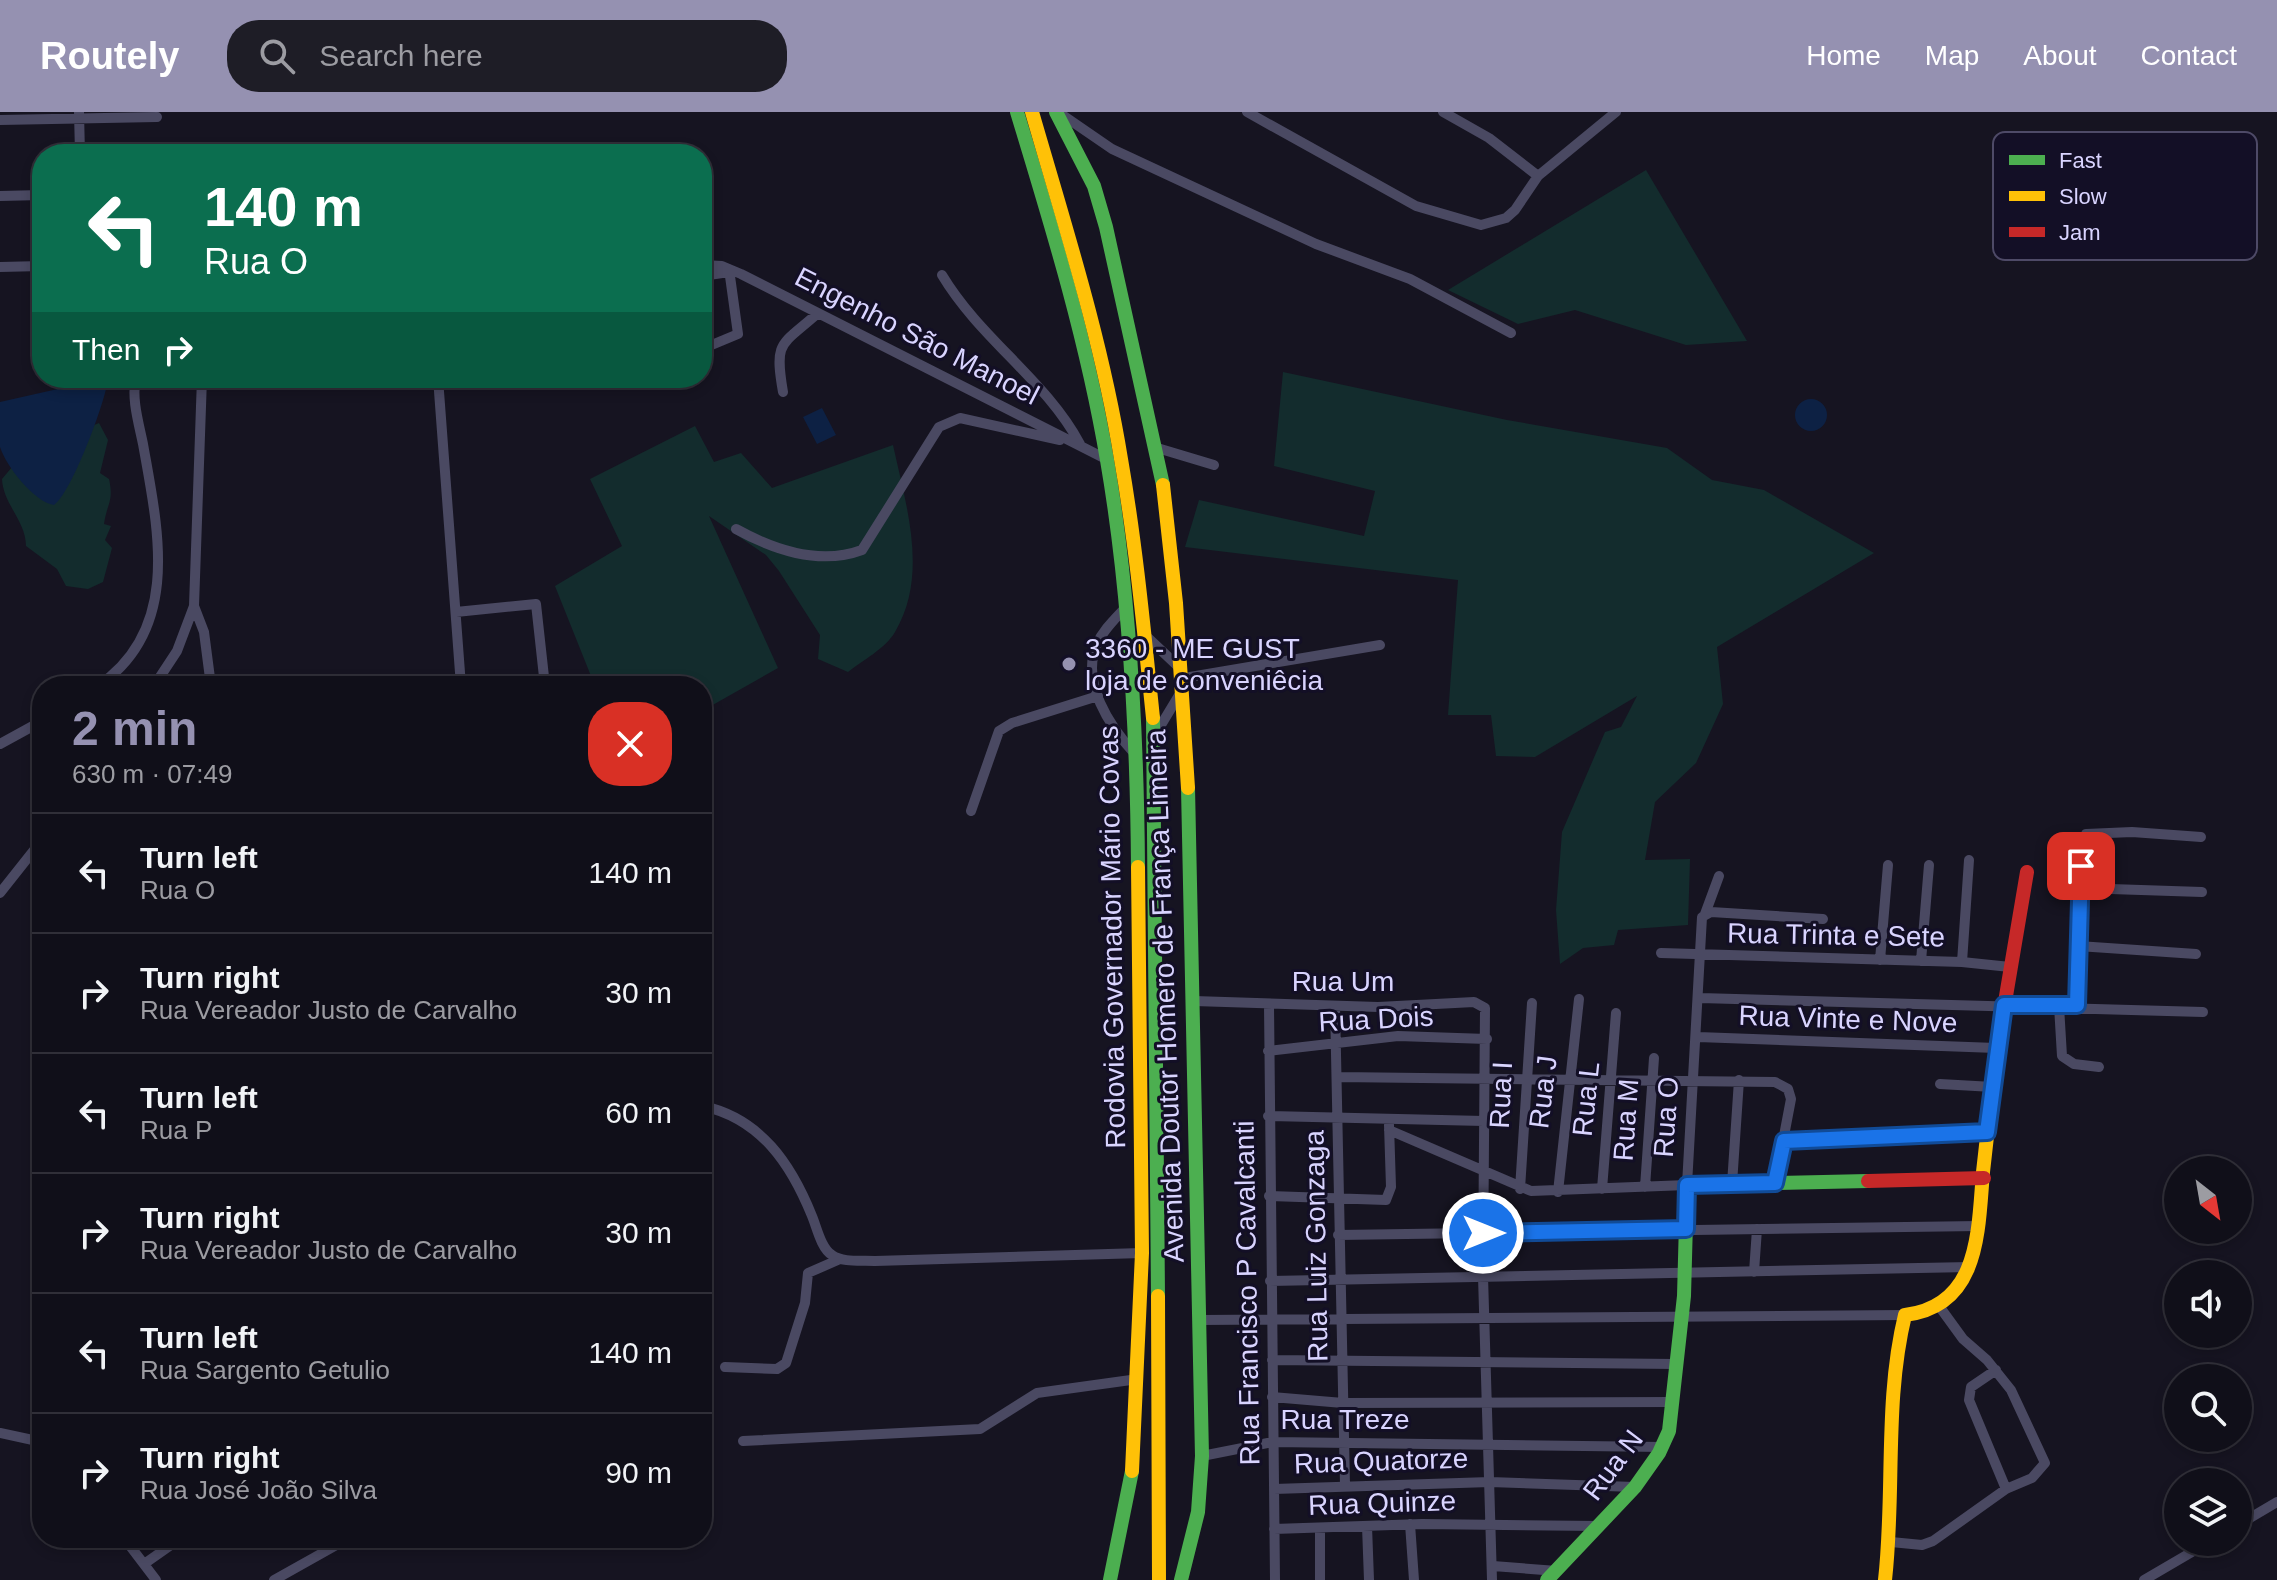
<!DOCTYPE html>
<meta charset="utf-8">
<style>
body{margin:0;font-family:Arial,sans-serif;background:#1e1d26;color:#f1f3f6;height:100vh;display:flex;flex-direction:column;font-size:30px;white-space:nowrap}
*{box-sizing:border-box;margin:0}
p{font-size:26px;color:#9c9ca2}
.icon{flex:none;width:44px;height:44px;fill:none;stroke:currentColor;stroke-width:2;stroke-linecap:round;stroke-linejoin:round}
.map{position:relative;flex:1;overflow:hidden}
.drawer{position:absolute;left:32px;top:564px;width:680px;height:872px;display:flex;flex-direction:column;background:#100f19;border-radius:32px;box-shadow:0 4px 12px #0003,0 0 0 2px #302f38}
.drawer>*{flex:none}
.banner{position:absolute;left:32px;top:32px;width:680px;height:244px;border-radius:32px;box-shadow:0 4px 12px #0003,0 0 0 2px #302f38;background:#0b6e4f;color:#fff;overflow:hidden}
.needle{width:52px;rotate:149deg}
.tools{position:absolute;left:2164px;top:1044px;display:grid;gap:16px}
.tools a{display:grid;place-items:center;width:88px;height:88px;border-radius:50%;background:#100f19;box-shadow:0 4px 12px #0003,0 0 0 2px #302f38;font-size:40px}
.pin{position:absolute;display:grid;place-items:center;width:68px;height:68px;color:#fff;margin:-34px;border-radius:16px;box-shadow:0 4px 12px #0006}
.me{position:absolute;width:88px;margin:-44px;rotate:90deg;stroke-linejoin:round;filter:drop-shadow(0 0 6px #0008)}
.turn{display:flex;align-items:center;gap:28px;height:168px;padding:0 40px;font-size:36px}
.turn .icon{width:104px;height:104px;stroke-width:2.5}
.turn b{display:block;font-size:56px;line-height:68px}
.then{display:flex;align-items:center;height:76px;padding:0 40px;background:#0003;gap:16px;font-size:30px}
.round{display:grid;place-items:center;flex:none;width:84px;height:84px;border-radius:32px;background:#1e1d26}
.head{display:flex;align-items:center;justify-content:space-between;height:136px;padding:0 40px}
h1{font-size:48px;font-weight:700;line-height:60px;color:#9591b1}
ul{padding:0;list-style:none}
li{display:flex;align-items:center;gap:24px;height:120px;padding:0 40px;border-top:2px solid #302f38}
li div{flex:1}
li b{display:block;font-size:30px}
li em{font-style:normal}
header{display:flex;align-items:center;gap:48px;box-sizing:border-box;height:112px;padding:0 40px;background:#9591b1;color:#fff}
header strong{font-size:38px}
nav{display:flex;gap:44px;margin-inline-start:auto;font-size:28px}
.search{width:560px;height:72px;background:#1e1d26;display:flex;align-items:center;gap:20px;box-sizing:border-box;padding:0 28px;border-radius:32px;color:#9c9ca2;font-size:30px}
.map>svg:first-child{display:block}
.green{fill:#132c2d}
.water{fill:#0d2144}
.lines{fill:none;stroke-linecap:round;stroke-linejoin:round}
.street{stroke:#4a4962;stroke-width:10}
.fast{stroke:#4caf50;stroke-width:14}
.slow{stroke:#ffc107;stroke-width:14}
.jam{stroke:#c62828;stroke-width:14}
.route-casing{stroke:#114b97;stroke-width:20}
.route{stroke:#1a73e8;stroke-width:14}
.poi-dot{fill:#9591b1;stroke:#130f26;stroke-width:3}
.labels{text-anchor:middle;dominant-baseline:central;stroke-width:6;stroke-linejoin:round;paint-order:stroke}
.street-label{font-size:28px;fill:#d9d4ff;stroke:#130f26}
.poi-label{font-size:28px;fill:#d9d4ff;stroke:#130f26;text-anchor:start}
.key{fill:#130f26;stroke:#4e4a67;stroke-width:2}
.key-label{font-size:22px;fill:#d9d4ff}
</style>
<header>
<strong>Routely</strong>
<div class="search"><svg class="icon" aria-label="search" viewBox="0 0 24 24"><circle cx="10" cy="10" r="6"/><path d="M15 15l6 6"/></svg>Search here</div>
<nav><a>Home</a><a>Map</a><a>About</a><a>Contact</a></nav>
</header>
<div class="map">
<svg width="2277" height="1468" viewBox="0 0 2277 1468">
<rect width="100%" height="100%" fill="#161421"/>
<path class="green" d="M1646,58L1747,229L1686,233L1575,198L1518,212L1448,178Z
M1283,260L1507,308L1667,336L1712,368L1764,378L1874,441L1717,535L1723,592L1696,651L1655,690L1645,748L1690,747L1688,813L1618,818L1614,833L1583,836L1560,852L1556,798L1562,720L1605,620L1621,615L1637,584L1535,645L1496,644L1491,603H1448L1458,468L1185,435L1199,388L1364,424L1375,379L1274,354Z
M99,311L108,328L100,361L109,367C114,390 107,391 104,412L111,414L105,428L112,436L103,470L88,477L66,474L57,457L26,434C26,409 3,392 2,367L18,348L80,346L92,314Z
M695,314L714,350L741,341L772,376L893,333C906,393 929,463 895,520C886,536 862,549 848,560L818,547L820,523L779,459L766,443L709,404L778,556L702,599V574H595L555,474L622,434L590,367Z"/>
<path class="water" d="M102,267L107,272C104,293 71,382 54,393C34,390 6,354 0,335C0,322 0,304 0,290Z
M1795 303a16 16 0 1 1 32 0a16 16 0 1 1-32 0Z
M822,296L836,323L817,332L803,305Z"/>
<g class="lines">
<path class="street" d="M79,0L80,42
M1058,0L1112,37L1316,132L1410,167L1511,221
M1247,0L1416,94L1481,113L1506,106L1515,98L1538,64L1616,0
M1443,0L1489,26L1538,64
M0,8L157,5
M0,84L42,83
M702,153L722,154L741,162L1106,347
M0,155L42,154
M942,163C981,228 1046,268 1080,332
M702,164L729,160
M702,237L738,222L729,157
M438,266L461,574
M783,280C774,228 781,234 818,201
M1154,335L1214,353
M736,417C774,438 819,454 862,438L939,315L960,306L1060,328
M194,494L204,520L211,574
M1125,496C1115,507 1103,518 1097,532C1080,570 1110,615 1135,642
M456,500L536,492L545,574
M1147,525L1182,558
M98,574C182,517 158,417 143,332C139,312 131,286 136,266
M154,574L177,539L194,494L202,266
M1158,618L1190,565L1380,533
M0,632L42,609
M971,699L999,619L1012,611L1098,584
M2080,776L2202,780
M0,781L42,728
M1705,802L1719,764
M2078,834L2196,842
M1661,841L1962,850L2010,855
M1880,848L1888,753
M1921,849L1929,753
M1962,850L1969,748
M1700,886L2203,900
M1194,889L1378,895L1474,890L1485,896L1483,1164L1492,1468
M1269,893L1275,1468
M2077,893L2082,732L2086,722L2132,720L2201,725
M1335,894L1345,1373
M2059,894L2062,944L2074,952L2099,955
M1698,925L1996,936
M1268,939L1398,924L1487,927
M1338,965L1775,970L1788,977L1791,987L1775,1071
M1940,972L1993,975
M703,994C761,1007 791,1052 812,1104C817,1116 821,1136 832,1143C843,1151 862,1148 875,1149L1142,1141
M1268,1004L1484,1009
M1389,1018L1531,1079L1687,1073L1702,805L1711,800L1823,807
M1784,1029L1987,1020
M1732,1072L1739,968
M1645,1075L1654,946
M1520,1077L1532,891
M1602,1077L1616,901
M1558,1080L1579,887
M1269,1084L1386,1088L1391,1075L1389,1013
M1338,1123L1979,1114
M1754,1160L1757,1117
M1270,1169L1970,1155
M1200,1208L1905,1203
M1272,1248L1676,1252
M725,1255L777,1257L786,1251L805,1191L808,1161L840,1147
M1996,1258L1971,1275L1969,1288L2006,1377
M1272,1285L1343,1291L1673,1290
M0,1321L42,1330
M743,1329L980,1317L1037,1281L1138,1267
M1202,1344L1273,1330L1663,1335
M1274,1377L1490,1370L1635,1375
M1410,1412L1414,1468
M2238,1413L2277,1390
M1367,1414L1369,1468
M1274,1417L1422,1412L1599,1414
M124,1426L156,1468
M1891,1430L1922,1433L1933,1429L2006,1377L2032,1366L2045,1351L2011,1278L1987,1248L1963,1227L1939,1194
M144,1452L181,1426
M1493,1454L1557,1459
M274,1468L349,1426
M1320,1468V1418
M2144,1468L2209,1430"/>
<path class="fast" d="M1017,0C1052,115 1087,229 1107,348C1130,482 1137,619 1138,755
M1056,0L1094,74L1106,115L1163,373
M1153,606L1158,1184
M1110,1468L1132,1359
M1181,1468L1198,1400L1202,1344L1188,676
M1547,1468L1635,1375L1659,1341L1669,1319L1684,1184L1687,1073L1868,1069"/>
<path class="slow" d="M1032,0C1065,114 1102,229 1121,347C1136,433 1144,519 1153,606
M1163,373L1176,491L1188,676
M1158,1184L1159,1468
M1132,1359L1142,1141L1138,755
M1885,1468C1895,1381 1884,1289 1905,1203C1980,1194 1978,1119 1983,1060C1987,1025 1991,990 1994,955"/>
<path class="jam" d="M1994,955L2027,760
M1868,1069L1984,1066"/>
</g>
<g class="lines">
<g class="route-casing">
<path id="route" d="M1483,1121L1686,1117L1687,1073L1775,1071L1784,1029L1987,1020L2004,893H2077L2081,754"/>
</g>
<use href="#route" class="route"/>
</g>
<circle class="poi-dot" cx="1069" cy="552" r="8"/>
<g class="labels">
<g class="street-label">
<text transform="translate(917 224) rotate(27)">Engenho São Manoel</text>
<text transform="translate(1836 823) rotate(1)">Rua Trinta e Sete</text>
<text transform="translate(1112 825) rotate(-91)">Rodovia Governador Mário Covas</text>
<text x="1343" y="869">Rua Um</text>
<text transform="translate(1165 884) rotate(-92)">Avenida Doutor Homero de França Limeira</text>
<text transform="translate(1376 907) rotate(-3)">Rua Dois</text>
<text transform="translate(1848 907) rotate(2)">Rua Vinte e Nove</text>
<text transform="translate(1543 980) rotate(-83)">Rua J</text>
<text transform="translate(1501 983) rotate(-87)">Rua I</text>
<text transform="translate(1586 987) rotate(-84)">Rua L</text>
<text transform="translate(1666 1005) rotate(-86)">Rua O</text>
<text transform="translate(1626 1008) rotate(-86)">Rua M</text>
<text transform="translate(1316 1134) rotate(-91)">Rua Luiz Gonzaga</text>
<text transform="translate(1247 1181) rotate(-91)">Rua Francisco P Cavalcanti</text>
<text x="1345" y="1307">Rua Treze</text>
<text transform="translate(1381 1349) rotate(-2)">Rua Quatorze</text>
<text transform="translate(1613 1353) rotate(-53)">Rua N</text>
<text transform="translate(1382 1391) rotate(-2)">Rua Quinze</text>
</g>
<g class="poi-label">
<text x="1085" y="536">3360 - ME GUST<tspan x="1085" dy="32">loja de conveniêcia</tspan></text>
</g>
</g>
<rect x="1993" y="20" width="264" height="128" rx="12" class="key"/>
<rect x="2009" y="43" width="36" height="10" fill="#4caf50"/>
<rect x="2009" y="79" width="36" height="10" fill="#ffc107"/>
<rect x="2009" y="115" width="36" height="10" fill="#c62828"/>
<g class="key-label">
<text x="2059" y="56">Fast</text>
<text x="2059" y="92">Slow</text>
<text x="2059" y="128">Jam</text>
</g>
</svg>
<div class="tools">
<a><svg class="needle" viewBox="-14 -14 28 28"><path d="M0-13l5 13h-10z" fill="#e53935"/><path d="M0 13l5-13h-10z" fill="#9c9ca2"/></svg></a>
<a><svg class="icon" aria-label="sound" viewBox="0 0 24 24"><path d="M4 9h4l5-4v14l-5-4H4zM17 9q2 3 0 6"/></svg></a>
<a><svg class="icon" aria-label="search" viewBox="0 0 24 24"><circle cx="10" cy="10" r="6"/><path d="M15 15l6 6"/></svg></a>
<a><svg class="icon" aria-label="layers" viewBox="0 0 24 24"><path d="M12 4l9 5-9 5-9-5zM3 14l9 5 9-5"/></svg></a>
</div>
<div class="pin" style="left:2081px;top:754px;background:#d93025"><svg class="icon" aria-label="arrive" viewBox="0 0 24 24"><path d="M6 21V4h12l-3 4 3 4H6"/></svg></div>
<svg class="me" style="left:1483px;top:1121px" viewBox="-20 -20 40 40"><circle r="17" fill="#1a73e8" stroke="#fff" stroke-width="3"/><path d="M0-11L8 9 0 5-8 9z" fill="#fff"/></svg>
<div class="banner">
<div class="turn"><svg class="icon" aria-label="left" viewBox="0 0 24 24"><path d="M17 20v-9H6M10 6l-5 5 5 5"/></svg><div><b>140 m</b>Rua O</div></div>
<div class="then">Then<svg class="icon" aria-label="right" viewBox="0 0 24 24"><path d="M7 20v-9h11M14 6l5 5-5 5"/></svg></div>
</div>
<section class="drawer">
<div class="head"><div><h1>2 min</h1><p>630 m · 07:49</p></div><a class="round" style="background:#d93025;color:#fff"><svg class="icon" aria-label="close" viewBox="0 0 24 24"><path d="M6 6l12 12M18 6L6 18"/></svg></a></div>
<ul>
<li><svg class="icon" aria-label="left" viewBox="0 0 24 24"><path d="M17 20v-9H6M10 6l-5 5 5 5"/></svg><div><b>Turn left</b><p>Rua O</p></div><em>140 m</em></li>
<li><svg class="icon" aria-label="right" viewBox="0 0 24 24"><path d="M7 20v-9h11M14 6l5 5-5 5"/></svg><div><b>Turn right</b><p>Rua Vereador Justo de Carvalho</p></div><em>30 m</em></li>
<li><svg class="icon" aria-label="left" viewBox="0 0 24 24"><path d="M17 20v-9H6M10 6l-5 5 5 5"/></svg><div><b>Turn left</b><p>Rua P</p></div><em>60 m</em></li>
<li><svg class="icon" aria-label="right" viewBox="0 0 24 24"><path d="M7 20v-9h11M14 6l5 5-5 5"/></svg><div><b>Turn right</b><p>Rua Vereador Justo de Carvalho</p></div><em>30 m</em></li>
<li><svg class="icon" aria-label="left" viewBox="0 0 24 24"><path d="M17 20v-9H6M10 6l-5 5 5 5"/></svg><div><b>Turn left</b><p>Rua Sargento Getulio</p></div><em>140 m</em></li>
<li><svg class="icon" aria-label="right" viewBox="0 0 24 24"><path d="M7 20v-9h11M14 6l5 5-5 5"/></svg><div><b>Turn right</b><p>Rua José João Silva</p></div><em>90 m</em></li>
</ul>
</section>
</div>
